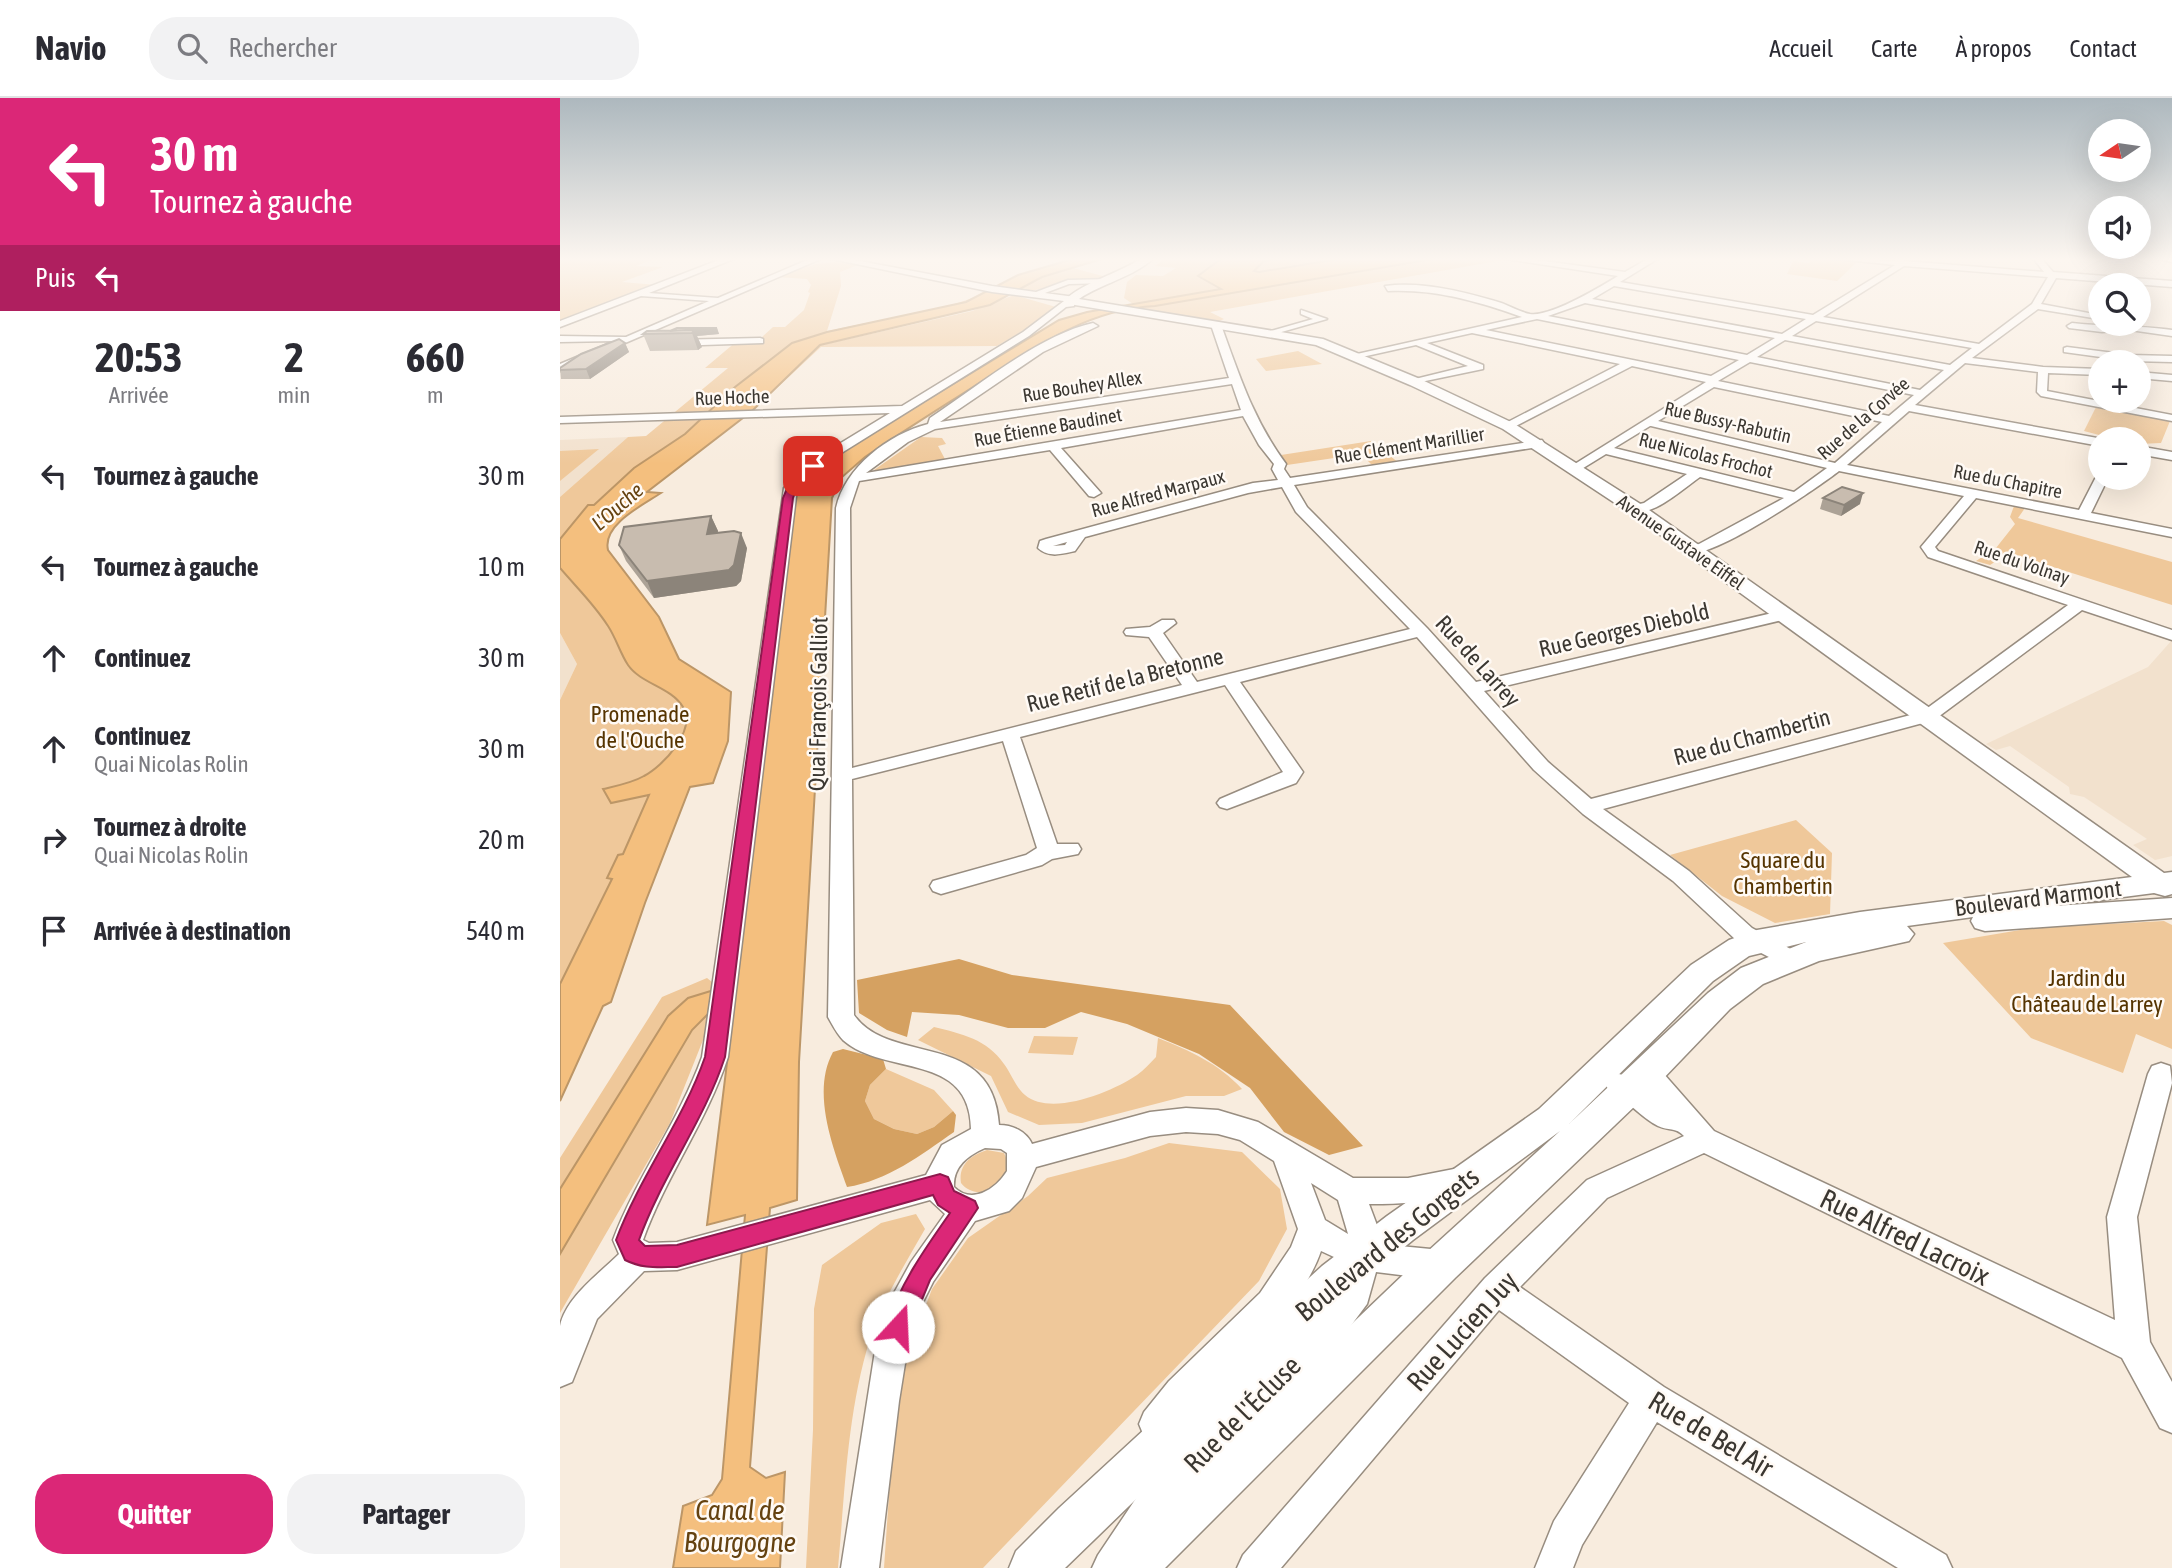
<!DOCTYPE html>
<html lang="fr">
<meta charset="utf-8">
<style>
body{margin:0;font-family:"Asap Condensed",sans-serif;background:#f2f2f3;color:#2b2b33;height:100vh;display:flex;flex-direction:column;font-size:26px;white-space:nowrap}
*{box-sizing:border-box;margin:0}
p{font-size:23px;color:#7c7c81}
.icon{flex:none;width:38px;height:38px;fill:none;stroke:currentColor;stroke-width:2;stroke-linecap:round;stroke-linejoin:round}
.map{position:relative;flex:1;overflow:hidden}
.details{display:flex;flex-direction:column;background:#fff;width:560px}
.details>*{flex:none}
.banner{background:#db2777;color:#fff;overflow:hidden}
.needle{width:46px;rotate:257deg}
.controls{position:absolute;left:1528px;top:21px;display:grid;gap:14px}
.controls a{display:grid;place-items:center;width:63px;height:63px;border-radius:50%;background:#fff;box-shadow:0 7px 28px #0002;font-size:35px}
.pin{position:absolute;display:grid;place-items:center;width:60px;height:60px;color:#fff;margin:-30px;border-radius:14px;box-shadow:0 4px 10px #0006}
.me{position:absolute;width:77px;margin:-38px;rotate:20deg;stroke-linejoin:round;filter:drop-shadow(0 0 5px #0008)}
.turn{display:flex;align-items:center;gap:24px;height:147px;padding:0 35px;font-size:32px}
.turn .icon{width:91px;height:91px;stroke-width:2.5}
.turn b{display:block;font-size:49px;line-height:60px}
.then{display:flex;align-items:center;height:66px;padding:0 35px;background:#0003;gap:14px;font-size:26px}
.eta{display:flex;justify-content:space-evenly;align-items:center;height:119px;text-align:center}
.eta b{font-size:42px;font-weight:700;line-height:49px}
.primary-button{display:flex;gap:14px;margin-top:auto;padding:14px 35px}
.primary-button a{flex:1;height:80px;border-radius:28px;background:#db2777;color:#fff;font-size:28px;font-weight:700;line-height:80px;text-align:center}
.primary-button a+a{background:#f2f2f3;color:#2b2b33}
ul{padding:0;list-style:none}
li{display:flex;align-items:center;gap:21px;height:91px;padding:0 35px}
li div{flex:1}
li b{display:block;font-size:26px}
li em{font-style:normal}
header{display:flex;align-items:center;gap:42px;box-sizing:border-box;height:98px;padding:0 35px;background:#fff;border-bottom:2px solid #e1e1e2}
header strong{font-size:33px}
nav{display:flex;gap:38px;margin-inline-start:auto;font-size:24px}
.search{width:490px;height:63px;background:#f2f2f3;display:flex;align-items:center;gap:18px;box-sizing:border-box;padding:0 24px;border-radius:28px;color:#7c7c81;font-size:26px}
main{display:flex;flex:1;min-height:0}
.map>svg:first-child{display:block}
.built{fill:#f2e1cd}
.green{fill:#efc89a}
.forest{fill:#d5a161}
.water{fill:#f4bf7e;stroke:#bc9667;stroke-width:2}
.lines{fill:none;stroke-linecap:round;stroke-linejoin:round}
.minor-casing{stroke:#988d80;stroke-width:3}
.major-casing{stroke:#988d80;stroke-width:3}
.minor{fill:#fff;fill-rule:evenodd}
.major{fill:#fff;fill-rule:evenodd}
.wall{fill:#aca296}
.shaded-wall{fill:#8c847a}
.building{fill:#c8bcaf;stroke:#8c847a;stroke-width:2}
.route{fill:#db2777;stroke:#8e194d;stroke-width:2}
.labels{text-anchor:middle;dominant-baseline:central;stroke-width:5;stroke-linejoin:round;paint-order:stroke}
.far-street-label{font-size:19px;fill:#3b3731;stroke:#fffaf5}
.far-water-label{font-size:21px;font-style:italic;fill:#654210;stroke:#fffaf5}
.street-label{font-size:23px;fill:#3b3731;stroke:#fffaf5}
.park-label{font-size:23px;fill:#563400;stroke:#fffaf5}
.near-street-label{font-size:28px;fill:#3b3731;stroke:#fffaf5}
.near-water-label{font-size:28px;font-style:italic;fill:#654210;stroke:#fffaf5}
</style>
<header>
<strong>Navio</strong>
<div class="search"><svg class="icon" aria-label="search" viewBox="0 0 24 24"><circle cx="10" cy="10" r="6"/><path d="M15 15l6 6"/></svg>Rechercher</div>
<nav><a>Accueil</a><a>Carte</a><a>À propos</a><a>Contact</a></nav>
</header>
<main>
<section class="details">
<div class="banner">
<div class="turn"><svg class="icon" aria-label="left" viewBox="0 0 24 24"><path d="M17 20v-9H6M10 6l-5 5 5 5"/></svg><div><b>30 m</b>Tournez à gauche</div></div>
<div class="then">Puis<svg class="icon" aria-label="left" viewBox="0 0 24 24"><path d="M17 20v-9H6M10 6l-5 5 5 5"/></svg></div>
</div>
<div class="eta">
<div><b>20:53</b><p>Arrivée</p></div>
<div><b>2</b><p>min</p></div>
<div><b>660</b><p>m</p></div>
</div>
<ul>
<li><svg class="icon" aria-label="left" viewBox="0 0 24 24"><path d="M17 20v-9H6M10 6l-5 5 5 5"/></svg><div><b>Tournez à gauche</b></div><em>30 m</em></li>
<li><svg class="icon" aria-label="left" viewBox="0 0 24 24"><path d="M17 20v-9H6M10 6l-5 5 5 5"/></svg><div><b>Tournez à gauche</b></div><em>10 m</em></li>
<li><svg class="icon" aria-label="ahead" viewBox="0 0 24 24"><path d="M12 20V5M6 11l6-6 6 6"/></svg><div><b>Continuez</b></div><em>30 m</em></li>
<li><svg class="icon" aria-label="ahead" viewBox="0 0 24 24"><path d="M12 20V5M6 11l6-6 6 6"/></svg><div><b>Continuez</b><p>Quai Nicolas Rolin</p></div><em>30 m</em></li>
<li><svg class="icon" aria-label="right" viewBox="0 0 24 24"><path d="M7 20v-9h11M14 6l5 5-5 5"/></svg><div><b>Tournez à droite</b><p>Quai Nicolas Rolin</p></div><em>20 m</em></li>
<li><svg class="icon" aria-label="arrive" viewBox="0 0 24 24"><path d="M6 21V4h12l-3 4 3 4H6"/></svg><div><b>Arrivée à destination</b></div><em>540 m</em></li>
</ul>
<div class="primary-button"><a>Quitter</a><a>Partager</a></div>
</section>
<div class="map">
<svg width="1612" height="1470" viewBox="0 0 1612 1470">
<rect width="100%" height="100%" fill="#f8ecde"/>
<path class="built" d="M68,339L0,399V342Z
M0,535L17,566L0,602Z
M1612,542V758L1595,762L1573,747L1587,741L1524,699L1510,696L1509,689L1450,648L1436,652L1426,646L1588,569Z"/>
<path class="green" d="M0,160H96L76,168L103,169L62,184L97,187L0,223Z
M606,160H936L943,162L650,214L664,221L657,224L582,212L564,200L567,184L576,177L603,178L616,170L595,168Z
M1252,160L1292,164H1297L1277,183L1227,176L1233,163L1249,165Z
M275,164L298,167L280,174L281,188L267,233L386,209L430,194L397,207L267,234L262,247L412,213L454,197L496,209L491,216L437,248L261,249L192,313L87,394L101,395C85,406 42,426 48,452L99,519L119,561L171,594L168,643L153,685L130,689L85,805L51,904L43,908L0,1003V602L17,566L0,535V399L68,339L86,338L168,270H145L177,243L192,242L201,240L213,229H225L244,212L250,195L248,194L251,187L247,181L216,179L256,166Z
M513,170L550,180L513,182L476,192H460L482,179Z
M738,253L762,266L706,273L696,261Z
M1536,309L1609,322L1610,323L1601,345L1579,346L1578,341H1554L1524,333Z
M361,339L382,340L386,346L378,348L386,363L324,374L314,372Z
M811,343L839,365L814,369L801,356L727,367L721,357Z
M39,351L0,383V353Z
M1454,408L1465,410L1458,420L1612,464V507L1449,455L1430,467L1416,463L1436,450L1455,426L1450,419Z
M1236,722L1272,755L1270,816L1215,825L1162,798L1110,757Z
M1604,823L1612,827V951L1576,936L1563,975L1471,940L1383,845L1472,830Z
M147,880L157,888L153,917L110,1025L0,1215V1060L102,899Z
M374,929C402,936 427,941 444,966C451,975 456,990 465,997C491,1019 552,994 577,977C584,972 590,965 596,959L598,940C630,953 658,965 682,991L664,998H626L522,1025L479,1027L448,1014L431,978L358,942Z
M474,938L518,939L513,957L468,955Z
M326,971L374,992L393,1013L374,1029L357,1036L334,1031L314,1021L305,1003L310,987Z
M609,1045L682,1054L720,1091L727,1131L699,1183L423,1470H324L332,1353L344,1265L372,1191L408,1140L468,1098L487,1080L565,1060Z
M427,1052L444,1055L450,1069C448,1073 446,1081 442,1085C431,1097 411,1098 401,1085C398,1067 411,1057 427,1052Z
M356,1116L365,1131C345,1166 322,1203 310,1241C287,1315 285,1394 278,1470H246L253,1332L254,1211L262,1167L321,1125Z"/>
<path class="forest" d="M399,861L452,877L670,907L803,1048L769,1057L724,1034L690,990L639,956L567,926L521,914L485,930H448L399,917L352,914L347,939L327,932L299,915L297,882Z
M283,951L323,961L326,971L310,987L305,1003L314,1021L334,1031L357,1036L374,1029L393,1013L396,1017L394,1034C361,1057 327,1083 287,1089C273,1050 251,994 273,954Z"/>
<path class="water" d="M516,160H545L482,179L430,207L260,247L192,313L87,394L101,395C85,406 42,426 48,452L99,519L119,561L171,594L168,643L153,685L130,689L85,805L51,904L43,908L0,1003V886L52,781L47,780L58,757L63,756L89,697L51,705L43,691C56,688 72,685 84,678C103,668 137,632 123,609C111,589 81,586 68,567C60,555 56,540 48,528C34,506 17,490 0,470V441L28,407H34L74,370L125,336L175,289L232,245L267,234L406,204L458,177Z
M662,160H724L704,163L694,173L699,174L784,160H879L595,208C526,211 469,253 413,289C377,312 340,335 305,359L282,379L272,400L239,964L237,1102L210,1110L190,1369L206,1380L225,1374L220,1470H113L123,1408L152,1397L162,1381L185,1117L147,1127L174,908L153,911L132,932L0,1156V1091L108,918L128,900L177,885L235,401L242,383L264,364L499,222L527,214L661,191L638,178Z"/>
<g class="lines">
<g class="minor-casing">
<path id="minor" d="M164,160H176L89,195L158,200L252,160H263L0,273V266L55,243L0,244V238L66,239L149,203L81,198L0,229V223Z
M267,160H284L432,188L476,194L508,182L549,181L553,183L549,185L509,186L485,195L515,199L514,208L506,209L469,238L251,374L237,391L168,959C147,1023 106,1078 83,1142L89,1145L117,1144L366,1077L382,1047L411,1031C410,953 325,979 283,942C277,936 272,926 268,919L276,410C285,369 329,336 368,326L370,320C417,289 479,237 533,225L538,228L483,254L380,324L669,280L651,227L656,224L661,227C680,279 693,321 726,366L724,371L730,380L982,342L984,345L978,349L734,387L747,409L867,530L916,584L1225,512L1231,514L1233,517L1231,520L924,593L988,664L1031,701L1362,614L1508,507L1368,459L1361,449L1404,398L1279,373C1256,391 1153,461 1128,455L1126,452L1128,449L1139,446L1224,400L1140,379C1121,392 1095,418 1071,414V408L1084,405L1127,376L1046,356L1020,372H1012L1010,369L1146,284L1072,268L952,330H944V326L1060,266L912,235L867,245L923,267V271L851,286V282L908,268L856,247L793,261L788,258L962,219C917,203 875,191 828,193L825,188C860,183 901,193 935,203C947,206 959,214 970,216C991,219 1040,189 1058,178L939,160H962L1065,174L1089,160H1099L1060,184L1253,217L1335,167L1268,160L1336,163V160H1344V163L1484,174L1473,160H1481L1493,174L1612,183V189L1496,180L1481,206L1539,217V221L1478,211L1412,260L1483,269L1540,271V277L1488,275L1487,293L1612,317V323L1481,298L1477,294L1478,274L1405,265L1355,307L1543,341H1540V348L1349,313L1287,367L1519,412L1537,377L1548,380L1531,415L1612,431V439L1416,400L1375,449L1378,453L1612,532V542L1522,512L1374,622L1043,711L1129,773L1192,830L1238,855L1242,861L1238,867L1230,870L1176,842L1113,783L1023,716L974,672L857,539L680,584L743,674L736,685L667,711L660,709L657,705L660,701L723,674L665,587L460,639L497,746H518L521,751L518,756L492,761L482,767L381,796L373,793L370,788L373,783L466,757L477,750L443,643L292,681L294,917C330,969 433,930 439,1027C452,1027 466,1033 472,1046L590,1014L626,1010L658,1012L698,1024L793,1080H848L894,1071L904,1075L909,1084L904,1093C873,1105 841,1106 809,1106L818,1130L819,1146L881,1152L892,1157L896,1167L892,1177L881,1182L816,1174L807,1206L781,1241L611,1413L573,1470H532L538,1457L585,1387L759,1219L782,1188L787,1165L761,1153C739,1216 677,1258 634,1306C621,1320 614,1336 596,1343L584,1338L579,1326L584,1314L609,1283L700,1195L731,1149L738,1131L714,1063L680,1042L658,1036L626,1034L590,1038L476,1069L462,1100L449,1113L415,1123L373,1184L360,1210L347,1253L339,1303L319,1470H281L315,1253L334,1195L351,1164L385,1116L370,1102L117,1172L84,1173L37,1221L12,1284L0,1289C0,1270 0,1247 0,1228C6,1199 39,1176 59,1156L53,1142C77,1078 119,1023 142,959L224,390L243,368L330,315L0,325V319L342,308L463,234L504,203L432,194ZM1344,168L1488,179L1472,206L1419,246L1263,219ZM1054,188L1246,221L1222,236L1032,201ZM1025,205L1215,240L1187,257L988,218ZM977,221L1179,262L1151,278L926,232ZM1256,223L1412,250L1390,267L1232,238ZM1225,242L1384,272L1360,292L1197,259ZM1190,264L1354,297L1329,318L1158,283ZM672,286L681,312L306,375L348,344L375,331ZM1154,289L1322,324L1275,365L1098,323ZM683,318L699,347L714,366L712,371L718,382L693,385L486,441L480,443L478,450C489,460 502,456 515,453L525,439L688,395L722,389L736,414L850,531L637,584L603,535L616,525L614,522H602L590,529L566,531L564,534L566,537L589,539L622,587L292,670L290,410L299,383L490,352L529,398L534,399L541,395L501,350ZM1090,328H1091L1267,370L1234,394L1054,350ZM507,444L505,447L493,448ZM425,1050L441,1051L447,1055V1073C436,1091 412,1107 394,1089C393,1069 407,1058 425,1050ZM751,1085L778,1102L788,1136L765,1122Z
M741,212L767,221L711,237V233L753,221L741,216Z
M1512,225C1546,229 1578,227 1612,232V238L1570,232L1542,234L1509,230L1507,228Z
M200,240L203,241V245L112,248L107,245L112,242Z
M1507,249L1570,257L1612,258V264L1570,263L1504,254V250Z
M1578,274L1612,277V283L1578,280Z
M1578,348L1612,354V362L1578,356Z
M1087,964L1096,967L1154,1033L1555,1222L1547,1119L1588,976L1592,968L1601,965L1610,968L1612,985L1577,1119L1590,1244L1612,1284V1335L1600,1330L1562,1260L1144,1055L1047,1100L960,1189L1104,1289L1386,1457L1392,1470H1338L1097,1324L1022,1447L1013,1470H975L994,1423L1069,1305L939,1212L721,1470H677L683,1457L925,1180L1027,1082L1124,1038C1116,1029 1108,1033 1098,1028C1080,1019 1069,1002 1050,995L1046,987L1050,979L1059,976L1077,981L1074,975L1078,967Z"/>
</g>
<g class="major-casing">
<path id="major" d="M582,160H594C572,180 542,185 519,201L763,241L860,281L953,325L1082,407L1604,775L1612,774V796L1605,798L1594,795L1494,808L1612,800V820L1425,833L1415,830L1411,823L1413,819L1347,828L1354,836L1349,843L1259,863L1203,886L1170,911L1099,985L895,1180L605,1470H547L554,1453L867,1154L1000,1033L853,1142L790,1194L505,1470H449L456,1453L499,1410L762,1168L827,1118L979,1011L1131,867L1169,842L1197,832L1300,814L1572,779L1070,415L943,331L850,287L756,247L509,206L504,203C523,184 558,176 582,160ZM1246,844L1181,870L1148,895L1009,1026L1153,883L1189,858Z
M1594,160H1612V164Z"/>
</g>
<use href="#minor" class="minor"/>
<use href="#major" class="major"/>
</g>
<path class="wall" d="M157,230L159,236L137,238L142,249L138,252L90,253L83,236Z
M65,245L69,254L30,281H1L0,270Z
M1263,400L1300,406L1281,418L1260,411Z
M151,418L158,433L157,435L187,450L181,483L176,488L94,500L66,463L59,447Z"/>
<path class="shaded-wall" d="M157,230L159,236L137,238L142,249L138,252L132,235L108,234Z
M65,245L69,254L30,281L26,271Z
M1303,395L1300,406L1281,418L1284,407Z
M151,418L158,433L153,452L147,436Z
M181,435L187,450L181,483L176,488L94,500L87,483Z"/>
<path class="building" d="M117,230H157L110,233Z
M135,232L132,235L83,236L87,233Z
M59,241L65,245L26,271L0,272V270L21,256Z
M1282,389L1303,395L1284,407L1263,400Z
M151,418L147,436L174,433L181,435L174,467L169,472L87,483L59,447L64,429Z"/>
<linearGradient id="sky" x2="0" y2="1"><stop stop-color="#adb8be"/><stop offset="0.44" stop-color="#fcf6f0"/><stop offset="1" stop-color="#fcf6f0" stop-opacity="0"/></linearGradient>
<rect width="1612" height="366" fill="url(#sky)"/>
<path class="route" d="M253,365L257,368L239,384L233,400L165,959C144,1023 102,1078 79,1142L85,1148L117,1147L380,1076L388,1079L394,1093L415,1103L418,1110L370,1182L347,1238L338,1241L329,1238L326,1229C340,1186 364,1152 390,1115L378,1107L373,1097L117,1169C97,1169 83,1171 65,1162L56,1142C80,1078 123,1023 145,959L223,400L231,381Z"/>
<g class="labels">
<g class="far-street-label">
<text transform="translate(522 288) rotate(-9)">Rue Bouhey Allex</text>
<text transform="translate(172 299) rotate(-2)">Rue Hoche</text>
<text transform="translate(1303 320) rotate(-41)">Rue de la Corvée</text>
<text transform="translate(1168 324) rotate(13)">Rue Bussy-Rabutin</text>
<text transform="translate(488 329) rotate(-10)">Rue Étienne Baudinet</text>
<text transform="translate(849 347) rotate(-9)">Rue Clément Marillier</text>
<text transform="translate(1146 357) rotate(14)">Rue Nicolas Frochot</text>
<text transform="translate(1448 383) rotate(11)">Rue du Chapitre</text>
<text transform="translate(598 395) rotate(-15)">Rue Alfred Marpaux</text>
<text transform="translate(1121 444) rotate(35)">Avenue Gustave Eiffel</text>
<text transform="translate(1462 464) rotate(19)">Rue du Volnay</text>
</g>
<g class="far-water-label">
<text transform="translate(57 408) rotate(-41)">L'Ouche</text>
</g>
<g class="street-label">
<text transform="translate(1064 532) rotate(-13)">Rue Georges Diebold</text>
<text transform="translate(918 563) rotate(48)">Rue de Larrey</text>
<text transform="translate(565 582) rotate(-14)">Rue Retif de la Bretonne</text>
<text transform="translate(258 606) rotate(-89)">Quai François Galliot</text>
<text transform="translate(1192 639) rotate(-15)">Rue du Chambertin</text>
<text transform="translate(1478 800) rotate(-7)">Boulevard Marmont</text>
</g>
<g class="park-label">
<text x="80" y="616">Promenade<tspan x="80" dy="26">de l'Ouche</tspan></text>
<text x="1223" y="762">Square du<tspan x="1223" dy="26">Chambertin</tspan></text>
<text x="1527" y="880">Jardin du<tspan x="1527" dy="26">Château de Larrey</tspan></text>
</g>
<g class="near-street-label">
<text transform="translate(1345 1139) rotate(26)">Rue Alfred Lacroix</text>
<text transform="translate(827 1146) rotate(-39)">Boulevard des Gorgets</text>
<text transform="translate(902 1233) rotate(-48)">Rue Lucien Juy</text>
<text transform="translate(682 1316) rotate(-45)">Rue de l'Écluse</text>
<text transform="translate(1151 1336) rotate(31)">Rue de Bel Air</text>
</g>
<g class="near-water-label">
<text x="180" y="1412">Canal de<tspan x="180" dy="32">Bourgogne</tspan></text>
</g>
</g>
</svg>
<div class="controls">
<a><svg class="needle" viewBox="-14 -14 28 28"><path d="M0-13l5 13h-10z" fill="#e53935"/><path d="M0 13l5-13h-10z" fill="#7c7c81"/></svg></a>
<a><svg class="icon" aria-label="sound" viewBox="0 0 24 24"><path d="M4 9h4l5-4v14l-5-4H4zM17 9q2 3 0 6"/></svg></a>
<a><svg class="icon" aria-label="search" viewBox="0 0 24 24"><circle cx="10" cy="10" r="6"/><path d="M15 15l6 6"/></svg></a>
<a>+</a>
<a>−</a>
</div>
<div class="pin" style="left:253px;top:368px;background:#d93025"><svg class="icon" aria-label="arrive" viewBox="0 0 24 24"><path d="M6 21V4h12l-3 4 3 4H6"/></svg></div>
<svg class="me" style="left:338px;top:1229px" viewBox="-20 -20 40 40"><circle r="19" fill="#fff"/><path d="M0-13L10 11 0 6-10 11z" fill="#db2777"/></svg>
</div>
</main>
